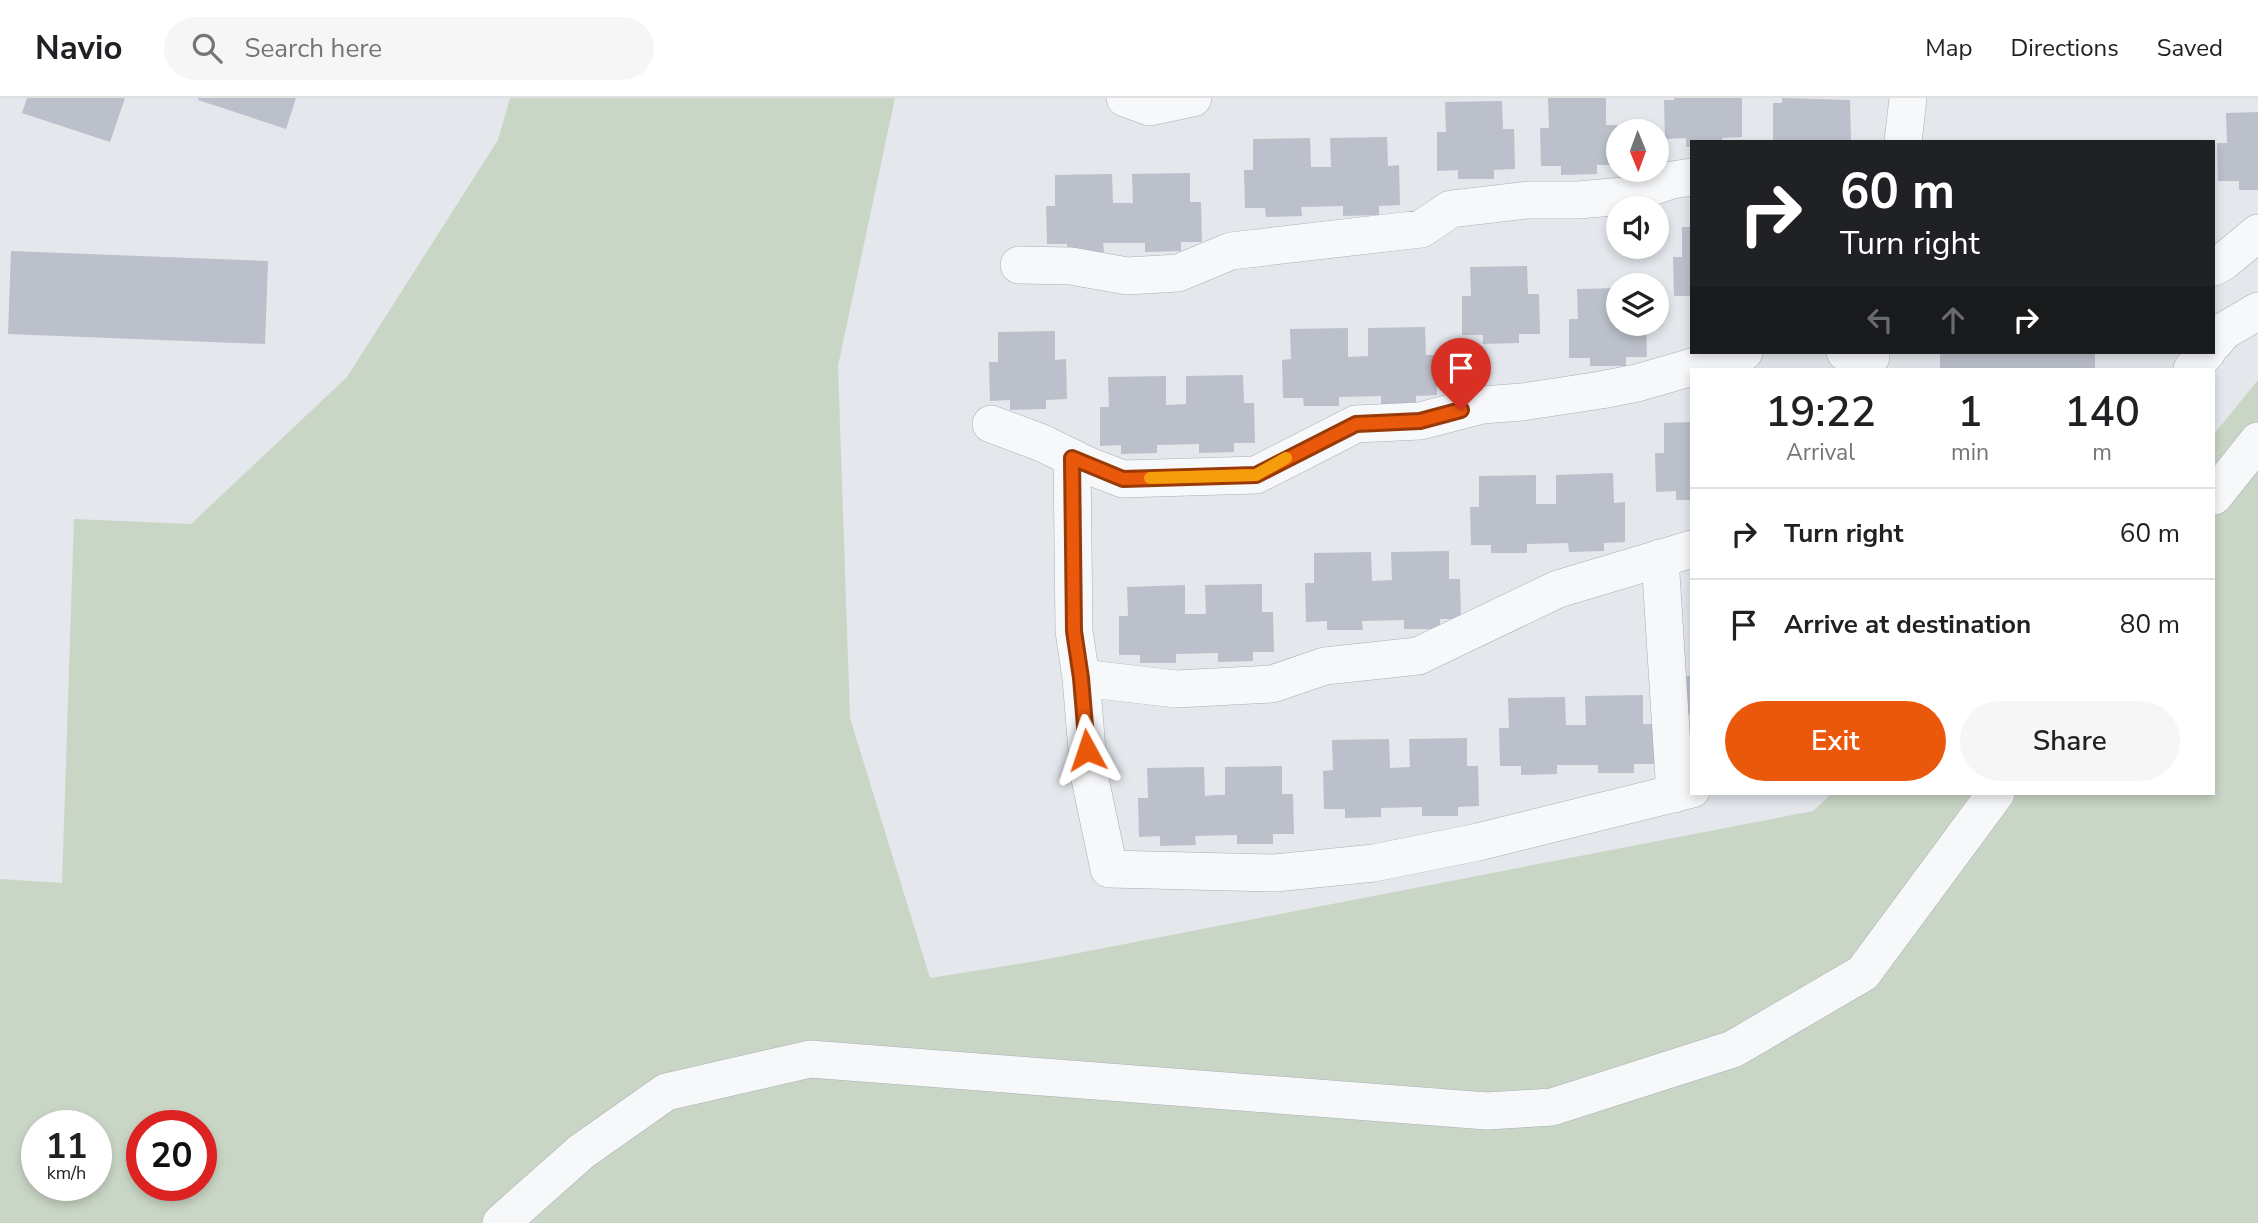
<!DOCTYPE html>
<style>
body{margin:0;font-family:"Nunito Sans",sans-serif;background:#f6f6f6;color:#202124;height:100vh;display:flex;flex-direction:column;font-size:26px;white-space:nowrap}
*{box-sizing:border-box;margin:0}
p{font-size:23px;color:#757577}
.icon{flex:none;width:38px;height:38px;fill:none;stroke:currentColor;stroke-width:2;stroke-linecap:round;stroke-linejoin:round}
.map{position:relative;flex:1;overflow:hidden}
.details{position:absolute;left:1690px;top:270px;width:525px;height:427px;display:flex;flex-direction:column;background:#fff;border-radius:0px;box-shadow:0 4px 10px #0003}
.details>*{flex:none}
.guide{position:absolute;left:1690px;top:42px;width:525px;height:214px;border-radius:0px;box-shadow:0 4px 10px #0003;background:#202124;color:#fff;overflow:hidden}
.needle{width:46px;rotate:179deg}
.controls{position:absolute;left:1606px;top:21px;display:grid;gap:14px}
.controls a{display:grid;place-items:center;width:63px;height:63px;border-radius:50%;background:#fff;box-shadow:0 4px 10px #0003;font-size:35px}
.speed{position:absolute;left:21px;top:1012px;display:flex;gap:14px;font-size:35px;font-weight:700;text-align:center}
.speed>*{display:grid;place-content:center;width:91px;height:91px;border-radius:50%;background:#fff;box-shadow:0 4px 10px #0003;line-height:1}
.speed small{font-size:18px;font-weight:400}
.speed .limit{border:10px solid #d22;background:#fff;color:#111}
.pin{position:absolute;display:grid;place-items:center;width:60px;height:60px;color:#fff;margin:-72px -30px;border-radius:50% 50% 50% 0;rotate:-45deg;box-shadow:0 0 7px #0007}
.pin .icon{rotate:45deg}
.me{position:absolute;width:77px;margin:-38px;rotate:355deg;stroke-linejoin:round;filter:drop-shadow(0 0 5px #0008)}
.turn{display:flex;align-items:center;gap:24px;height:147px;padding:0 35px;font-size:32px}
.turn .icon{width:91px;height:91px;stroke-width:2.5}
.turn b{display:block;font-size:49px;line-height:60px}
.lanes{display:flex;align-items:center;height:66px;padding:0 35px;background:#0003;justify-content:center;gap:35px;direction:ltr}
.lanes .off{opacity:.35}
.eta{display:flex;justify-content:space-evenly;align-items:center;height:119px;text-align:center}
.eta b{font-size:42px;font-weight:600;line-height:49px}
.action{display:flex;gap:14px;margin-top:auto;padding:14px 35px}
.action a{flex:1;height:80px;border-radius:42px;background:#ea580c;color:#fff;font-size:28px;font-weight:600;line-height:80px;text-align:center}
.action a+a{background:#f6f6f6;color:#202124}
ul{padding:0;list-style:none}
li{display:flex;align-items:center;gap:21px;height:91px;padding:0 35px;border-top:2px solid #e0e0e0}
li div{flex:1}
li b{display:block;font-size:26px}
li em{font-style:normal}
header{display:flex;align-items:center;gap:42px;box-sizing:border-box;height:98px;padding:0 35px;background:#fff;border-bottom:2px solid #e0e0e0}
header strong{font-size:33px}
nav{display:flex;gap:38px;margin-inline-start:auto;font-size:24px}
.search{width:490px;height:63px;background:#f6f6f6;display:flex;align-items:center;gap:18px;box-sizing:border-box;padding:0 24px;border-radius:38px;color:#757577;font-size:26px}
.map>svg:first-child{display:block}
.green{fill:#c9d6c5;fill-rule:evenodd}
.building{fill:#bbc0ca}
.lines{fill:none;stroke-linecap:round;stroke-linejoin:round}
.minor-casing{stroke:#a9aeb7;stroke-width:38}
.minor{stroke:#f7f8fa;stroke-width:37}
.route-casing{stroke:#983908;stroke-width:18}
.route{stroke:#ea580c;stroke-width:12}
.slow{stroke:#f59e0b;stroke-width:12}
</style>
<header>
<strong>Navio</strong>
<div class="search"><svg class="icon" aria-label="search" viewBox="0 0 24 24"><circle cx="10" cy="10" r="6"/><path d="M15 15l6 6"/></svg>Search here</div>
<nav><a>Map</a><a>Directions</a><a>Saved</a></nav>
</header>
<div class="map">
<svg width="2258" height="1125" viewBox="0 0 2258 1125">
<rect width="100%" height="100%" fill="#e4e7ec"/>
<path class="green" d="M510,0H895L838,268L850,620L930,880L1037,863L1813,713L1832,695H2214V336L2258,282V1125H0V781L62,785L74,421L191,426L347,279L498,42ZM37,1027H96V1087H37ZM142,1027H201V1087H142Z"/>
<path class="building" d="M27,0H125L110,44L22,15Z
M198,0H296L286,31L198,2Z
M1548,0H1606V27H1617L1618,67H1597V76L1561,77V68H1541L1540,30H1549Z
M1674,0H1742V39L1722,40V44H1692V49H1686V40L1665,41L1664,2H1674Z
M1782,0L1850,2L1851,42L1773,43V5H1782Z
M1502,3L1503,31H1514L1515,71L1494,72V81H1458V72L1437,73V34H1446L1445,4Z
M2258,14V92H2239V83H2218L2217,45H2227L2226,15Z
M1387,39L1388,68L1399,67L1400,107L1379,108V117L1343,118V108L1301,109L1302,118L1266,119L1265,110H1245L1244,72H1253V41L1310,40L1311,69H1331L1330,40Z
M1190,75V104H1201L1202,144H1181V153L1145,154V145H1103L1104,154L1068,155L1067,146H1047L1046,108H1055V77L1112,76L1113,105H1133L1132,76Z
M1682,129H1692V198H1674L1673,159H1682Z
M11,153L268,163L265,246L8,236Z
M1527,168L1528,196H1539L1540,236H1519V245L1483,246V237H1462V198H1471L1470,169Z
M1619,190V226H1646L1647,259H1626V268H1590V260H1569V221H1578L1577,191Z
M1425,229L1426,257H1436L1437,297L1416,298V306L1381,307V298L1339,299V308H1304L1303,300H1283L1282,262L1291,261L1290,231L1348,230V259L1368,258V230Z
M1055,233V262L1066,261L1067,301L1046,302V311L1010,312V302L990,303L989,264H998V234Z
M1940,254H2095V271H1940Z
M1243,277L1244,305H1254L1255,345H1234V354L1199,355V346L1157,347V355L1121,356V347L1100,348V309H1109L1108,279L1166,278V307L1186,306V278Z
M1692,324V402H1676V393L1656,394L1655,355H1664V325Z
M1613,375L1614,405L1625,404V444L1604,445V453L1569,454L1568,445L1527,446V455H1491V447H1471L1470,409H1479V378L1536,377V406H1556V377Z
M1449,453V481H1460L1461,521H1440V531H1404V522L1362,523L1363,532H1327V523L1306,524L1305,485H1314V455L1371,454L1372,483L1392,482L1391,454Z
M1262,486V514H1273L1274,554H1253V563L1218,564V555L1176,556V565H1140V557H1119V518H1128L1127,489L1185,487V516H1206L1205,487Z
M1683,578H1692V616L1683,617Z
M1643,597V626H1654L1655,666H1634V675H1598V667H1557V676L1521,677V668H1500L1499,630H1509L1508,600L1565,599L1566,627H1586L1585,598Z
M1467,640V668H1478L1479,708L1458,709V718H1422V709L1381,710V719L1345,720V711H1324L1323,673L1333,672L1332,642L1389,641L1390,670L1410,669L1409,641Z
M1282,668V696H1293L1294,736H1273V746H1237V737L1195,738L1196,747L1160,748V738L1139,739L1138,700H1148L1147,670L1204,669L1205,698L1216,697H1225V669Z"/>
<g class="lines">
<g class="minor-casing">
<path id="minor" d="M1125,0L1150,9L1193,0
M1903,44L1908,0
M1019,167L1071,168L1127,178L1178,175L1231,153L1421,131L1451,111L1528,102H1578L1624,98L1672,82L1692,79
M2214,169L2223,164L2258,135
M2214,245L2224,233L2258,213
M1845,254L1871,259
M2192,271L2207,254
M991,326L1042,345L1089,368L1123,381L1256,377L1356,326L1420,323L1482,307L1522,304L1601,292L1637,285L1744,254
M1072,360L1074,533L1081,580L1089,676L1109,771L1275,775L1374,765L1478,744L1692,691
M2214,398L2258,343
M1660,460L1675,696
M1081,580L1176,591L1272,586L1325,568L1418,558L1558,491L1692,451
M501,1125L581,1054L666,994L810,961L1487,1013L1552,1009L1733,951L1863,875L1996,695"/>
</g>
<use href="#minor" class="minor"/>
</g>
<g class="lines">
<g class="route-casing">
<path id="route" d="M1087,652L1081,580L1074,533L1072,360L1123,381L1256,377L1356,326L1420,323L1461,312"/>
</g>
<use href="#route" class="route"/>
<path class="slow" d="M1150,380L1256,377L1286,360"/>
</g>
</svg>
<div class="controls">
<a><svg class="needle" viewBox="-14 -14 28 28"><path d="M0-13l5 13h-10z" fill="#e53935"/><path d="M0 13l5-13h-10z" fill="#757577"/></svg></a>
<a><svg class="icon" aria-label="sound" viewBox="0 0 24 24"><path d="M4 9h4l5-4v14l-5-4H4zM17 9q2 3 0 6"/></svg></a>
<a><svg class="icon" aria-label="layers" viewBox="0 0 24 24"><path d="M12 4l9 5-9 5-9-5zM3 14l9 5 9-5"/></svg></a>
</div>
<div class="speed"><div>11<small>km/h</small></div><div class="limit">20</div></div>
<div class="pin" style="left:1461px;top:312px;background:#d93025"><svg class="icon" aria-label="arrive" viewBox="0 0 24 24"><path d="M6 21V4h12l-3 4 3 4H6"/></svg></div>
<svg class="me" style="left:1087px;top:652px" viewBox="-20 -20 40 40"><path d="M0-17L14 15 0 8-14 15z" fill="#ea580c" stroke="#fff" stroke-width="4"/></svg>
<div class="guide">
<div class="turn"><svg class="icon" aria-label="right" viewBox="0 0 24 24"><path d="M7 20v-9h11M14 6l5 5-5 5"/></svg><div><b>60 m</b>Turn right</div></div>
<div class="lanes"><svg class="icon off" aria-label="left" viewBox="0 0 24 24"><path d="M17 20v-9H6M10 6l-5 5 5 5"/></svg><svg class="icon off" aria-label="ahead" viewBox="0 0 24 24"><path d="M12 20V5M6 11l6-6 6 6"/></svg><svg class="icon" aria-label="right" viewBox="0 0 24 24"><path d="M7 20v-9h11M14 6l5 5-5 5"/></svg></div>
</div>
<section class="details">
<div class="eta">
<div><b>19:22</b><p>Arrival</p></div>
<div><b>1</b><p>min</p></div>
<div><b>140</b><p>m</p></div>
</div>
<ul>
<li><svg class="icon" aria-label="right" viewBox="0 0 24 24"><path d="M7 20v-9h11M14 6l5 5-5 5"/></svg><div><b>Turn right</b></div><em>60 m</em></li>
<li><svg class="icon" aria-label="arrive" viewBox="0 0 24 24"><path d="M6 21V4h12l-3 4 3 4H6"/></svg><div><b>Arrive at destination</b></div><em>80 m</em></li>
</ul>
<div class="action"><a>Exit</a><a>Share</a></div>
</section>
</div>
